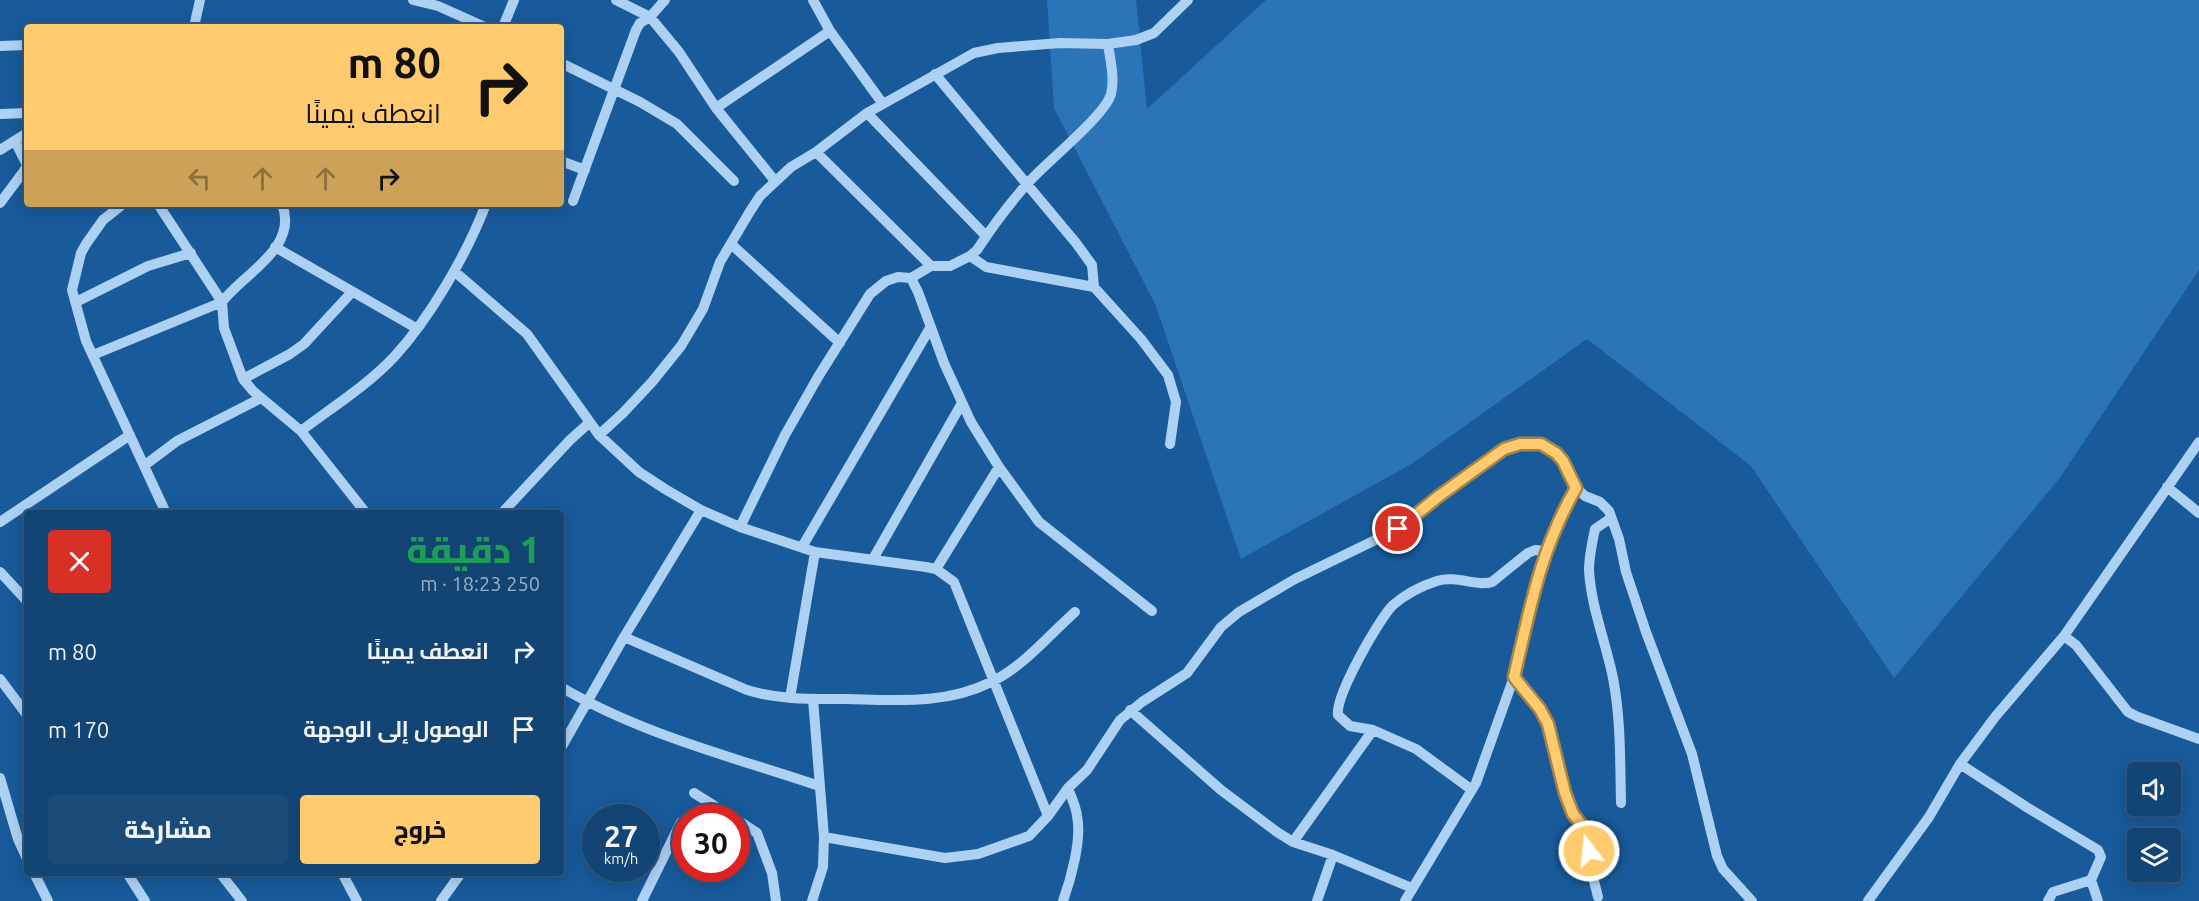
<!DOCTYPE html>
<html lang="ar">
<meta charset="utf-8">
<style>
body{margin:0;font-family:Ubuntu,Cairo,sans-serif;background:#1b4b79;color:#f1f3f6;direction:rtl;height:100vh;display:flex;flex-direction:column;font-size:22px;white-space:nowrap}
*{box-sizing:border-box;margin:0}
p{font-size:20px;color:#9cb0c5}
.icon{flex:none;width:33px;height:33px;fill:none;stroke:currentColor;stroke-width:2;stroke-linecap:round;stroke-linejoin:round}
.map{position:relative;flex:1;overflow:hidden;direction:ltr}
.panel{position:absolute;left:24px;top:510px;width:540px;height:366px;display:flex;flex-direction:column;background:#124474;border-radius:6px;box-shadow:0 3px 15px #0003,0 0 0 2px #315c86;direction:rtl}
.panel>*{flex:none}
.top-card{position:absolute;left:24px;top:24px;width:540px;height:183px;border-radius:6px;box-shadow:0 3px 15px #0003,0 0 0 2px #315c86;direction:rtl;background:#ffcb6e;color:#111;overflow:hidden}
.tools{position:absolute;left:2127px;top:762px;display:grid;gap:12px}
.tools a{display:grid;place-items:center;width:54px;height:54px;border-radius:6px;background:#124474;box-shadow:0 3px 15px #0003,0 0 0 2px #315c86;font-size:30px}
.speed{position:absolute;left:582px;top:804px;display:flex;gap:12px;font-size:30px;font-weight:700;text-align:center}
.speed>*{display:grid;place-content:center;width:78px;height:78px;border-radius:50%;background:#124474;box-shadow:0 3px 15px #0003,0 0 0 2px #315c86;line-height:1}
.speed small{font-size:15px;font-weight:400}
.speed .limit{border:9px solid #d22;background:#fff;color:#111}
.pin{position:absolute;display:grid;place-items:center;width:51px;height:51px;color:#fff;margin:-26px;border:3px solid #fff;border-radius:50%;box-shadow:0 2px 6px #0007}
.me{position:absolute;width:66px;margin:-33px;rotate:344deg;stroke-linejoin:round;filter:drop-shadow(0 0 4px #0008)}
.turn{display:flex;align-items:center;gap:21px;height:126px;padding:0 24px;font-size:27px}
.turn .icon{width:78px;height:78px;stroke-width:2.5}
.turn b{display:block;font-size:42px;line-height:51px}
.lanes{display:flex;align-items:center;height:57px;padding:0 24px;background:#0003;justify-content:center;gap:30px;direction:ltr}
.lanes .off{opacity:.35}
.round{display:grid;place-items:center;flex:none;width:63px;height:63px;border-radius:6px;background:#1b4b79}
.summary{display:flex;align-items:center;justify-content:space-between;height:102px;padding:0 24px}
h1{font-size:36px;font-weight:800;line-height:45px;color:#1e9e55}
.action{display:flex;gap:12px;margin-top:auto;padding:12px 24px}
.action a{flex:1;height:69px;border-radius:6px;background:#ffcb6e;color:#111;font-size:24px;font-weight:800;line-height:69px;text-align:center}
.action a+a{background:#1b4b79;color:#f1f3f6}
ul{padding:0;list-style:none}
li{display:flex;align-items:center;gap:18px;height:78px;padding:0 24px}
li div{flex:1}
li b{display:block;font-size:22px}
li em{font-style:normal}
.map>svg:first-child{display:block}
.green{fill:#2b74b7}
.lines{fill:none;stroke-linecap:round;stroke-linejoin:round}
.minor{stroke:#add1f2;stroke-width:10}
.route-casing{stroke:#a68448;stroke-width:15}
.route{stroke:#ffcb6e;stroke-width:10}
</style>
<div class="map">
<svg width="2199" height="901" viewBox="0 0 2199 901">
<rect width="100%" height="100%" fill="#185a9a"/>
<path class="green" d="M1047,0H1136L1147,109L1266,0H2199V270L2059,479L1894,678L1751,466L1587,339L1413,463L1241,559L1156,306L1054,108Z"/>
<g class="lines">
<path class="minor" d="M413,0L438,6L485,27
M616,0L650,17L679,52L716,108L775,181
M813,0L830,31L883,104
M141,27H163
M194,27L200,0
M503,27L514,0
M0,46L27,45
M561,63L640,102L677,124L734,181
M935,74L1076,243L1092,265L1094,287
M716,108L830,31
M867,113L986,236
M0,114L27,113
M0,150L27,133
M816,152L931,266
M561,161L585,170
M573,201L636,30L640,23L650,17L665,0
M0,203L24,171L27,165L15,141
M123,204L103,220L86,244L81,253L72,290L86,341L166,513
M282,204C299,248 244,273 222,302L224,328L243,379L253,391L301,431L366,513
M731,244L840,343
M275,247L416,328
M970,256L986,267L1094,287L1141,339L1168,375L1176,402L1170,444
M454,271L527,334L599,435L639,472L665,489L701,510L740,527L815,552L926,567L936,569L954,582L1048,816
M911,278L918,292L944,363L971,422L999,467L1039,522L1152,611
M76,302L148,266L191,253
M93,355L222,302L158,204
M243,379L290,354L304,344L352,292
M301,431C331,408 368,385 394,357C430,318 467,254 486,204
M599,435L623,413L652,382L681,346L703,309L720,262L749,213L760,196L791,167L816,152L867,113L974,53L998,48L1060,43L1108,44L1136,40L1154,33L1188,0
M145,465L177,441L261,398
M2167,487L2199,513
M502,513L570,440L589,423
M1611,518L1595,529C1592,543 1589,557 1589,570C1591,607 1606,643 1613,678C1621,720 1620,761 1621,803
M0,522L130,435
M740,527L785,435L818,377L870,294L886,281L898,277L911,278L931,266H950L970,256L977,250C992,227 1009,204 1027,184C1045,163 1105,116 1111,94C1115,78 1110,59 1108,44
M802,547L930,328
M873,559L962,403
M936,569L999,467
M0,572L27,601
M2064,636L2076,645L2128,712L2138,717L2199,739
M624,637L747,690C779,700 812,699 846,699C895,700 946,705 991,682C1023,667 1048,636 1075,612
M1514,677L1540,709L1548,724L1569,805L1585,829L1589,861L1598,897
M0,679L27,715
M561,687C640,734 733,757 819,786
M790,698L815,552
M1130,710L1221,790L1277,832L1293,842L1333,855L1412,888
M561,748L624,637L701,510
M1960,764L2028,808L2098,850L2101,857L2091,880L2098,901
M0,778L18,839L27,859
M1472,790L1416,749L1373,730L1350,726L1338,715C1335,696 1379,619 1393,605C1406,594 1421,586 1437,581C1456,575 1478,587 1492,582L1528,553L1535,550L1546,551
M694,793L734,818
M736,819L757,833L772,873L776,901
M824,837L945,858L978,854L1029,836L1048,816L1068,788L1087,770L1120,720L1142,702L1187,673L1221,627L1239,612L1295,579L1398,529L1439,496L1504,449C1526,441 1550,439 1563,462C1568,470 1571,480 1576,488
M1293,842L1373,730
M34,873L48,901
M127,873L145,901
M220,873L242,901
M342,873L357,901
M441,901L461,873
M642,901L681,822
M812,901L823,867L824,837L813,699
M1063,901C1071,879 1082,839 1077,816C1076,806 1071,797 1068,788
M1317,901L1333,855
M1405,901L1476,783L1514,677L1537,575L1563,511L1576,488L1585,496L1600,502L1609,511L1619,539L1626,572L1646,632L1692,754L1717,856L1723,869L1752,901
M1868,901L1929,817L1960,764L1995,717L2064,636L2199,442
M2048,901L2053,892L2091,880"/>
</g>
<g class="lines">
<g class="route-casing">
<path id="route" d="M1398,529L1439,496L1504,449L1520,444H1541L1556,453L1563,461L1576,488C1540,550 1530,609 1514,677L1540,709L1548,724L1565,793L1573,814L1585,829L1589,851"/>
</g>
<use href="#route" class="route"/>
</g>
</svg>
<div class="tools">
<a><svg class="icon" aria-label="sound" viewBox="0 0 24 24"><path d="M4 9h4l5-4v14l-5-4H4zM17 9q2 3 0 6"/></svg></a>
<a><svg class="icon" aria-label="layers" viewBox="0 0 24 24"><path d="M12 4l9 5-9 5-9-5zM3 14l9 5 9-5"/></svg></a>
</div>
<div class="speed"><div>27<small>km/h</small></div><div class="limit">30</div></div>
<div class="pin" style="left:1398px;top:529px;background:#d93025"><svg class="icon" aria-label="arrive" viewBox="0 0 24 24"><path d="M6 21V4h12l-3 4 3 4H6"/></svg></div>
<svg class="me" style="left:1589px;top:851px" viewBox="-20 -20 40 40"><circle r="17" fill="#ffcb6e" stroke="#fff" stroke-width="3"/><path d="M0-11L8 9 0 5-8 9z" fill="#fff"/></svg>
<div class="top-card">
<div class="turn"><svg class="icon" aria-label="right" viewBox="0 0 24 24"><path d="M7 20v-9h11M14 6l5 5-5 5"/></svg><div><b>80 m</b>انعطف يمينًا</div></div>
<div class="lanes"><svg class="icon off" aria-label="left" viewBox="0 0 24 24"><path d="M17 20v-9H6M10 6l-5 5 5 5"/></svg><svg class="icon off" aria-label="ahead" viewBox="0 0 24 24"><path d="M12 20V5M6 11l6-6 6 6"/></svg><svg class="icon off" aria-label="ahead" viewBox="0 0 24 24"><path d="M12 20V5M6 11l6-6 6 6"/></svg><svg class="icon" aria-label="right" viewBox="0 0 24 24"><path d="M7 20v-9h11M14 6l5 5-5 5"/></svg></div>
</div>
<section class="panel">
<div class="summary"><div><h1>1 دقيقة</h1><p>250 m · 18:23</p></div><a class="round" style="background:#d93025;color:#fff"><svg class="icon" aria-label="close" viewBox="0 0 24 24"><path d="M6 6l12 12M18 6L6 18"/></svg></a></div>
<ul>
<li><svg class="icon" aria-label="right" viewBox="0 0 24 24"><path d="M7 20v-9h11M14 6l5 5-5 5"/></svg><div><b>انعطف يمينًا</b></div><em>80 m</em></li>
<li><svg class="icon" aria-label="arrive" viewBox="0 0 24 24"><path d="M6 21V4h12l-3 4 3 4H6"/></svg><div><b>الوصول إلى الوجهة</b></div><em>170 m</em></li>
</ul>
<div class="action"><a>خروج</a><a>مشاركة</a></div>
</section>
</div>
